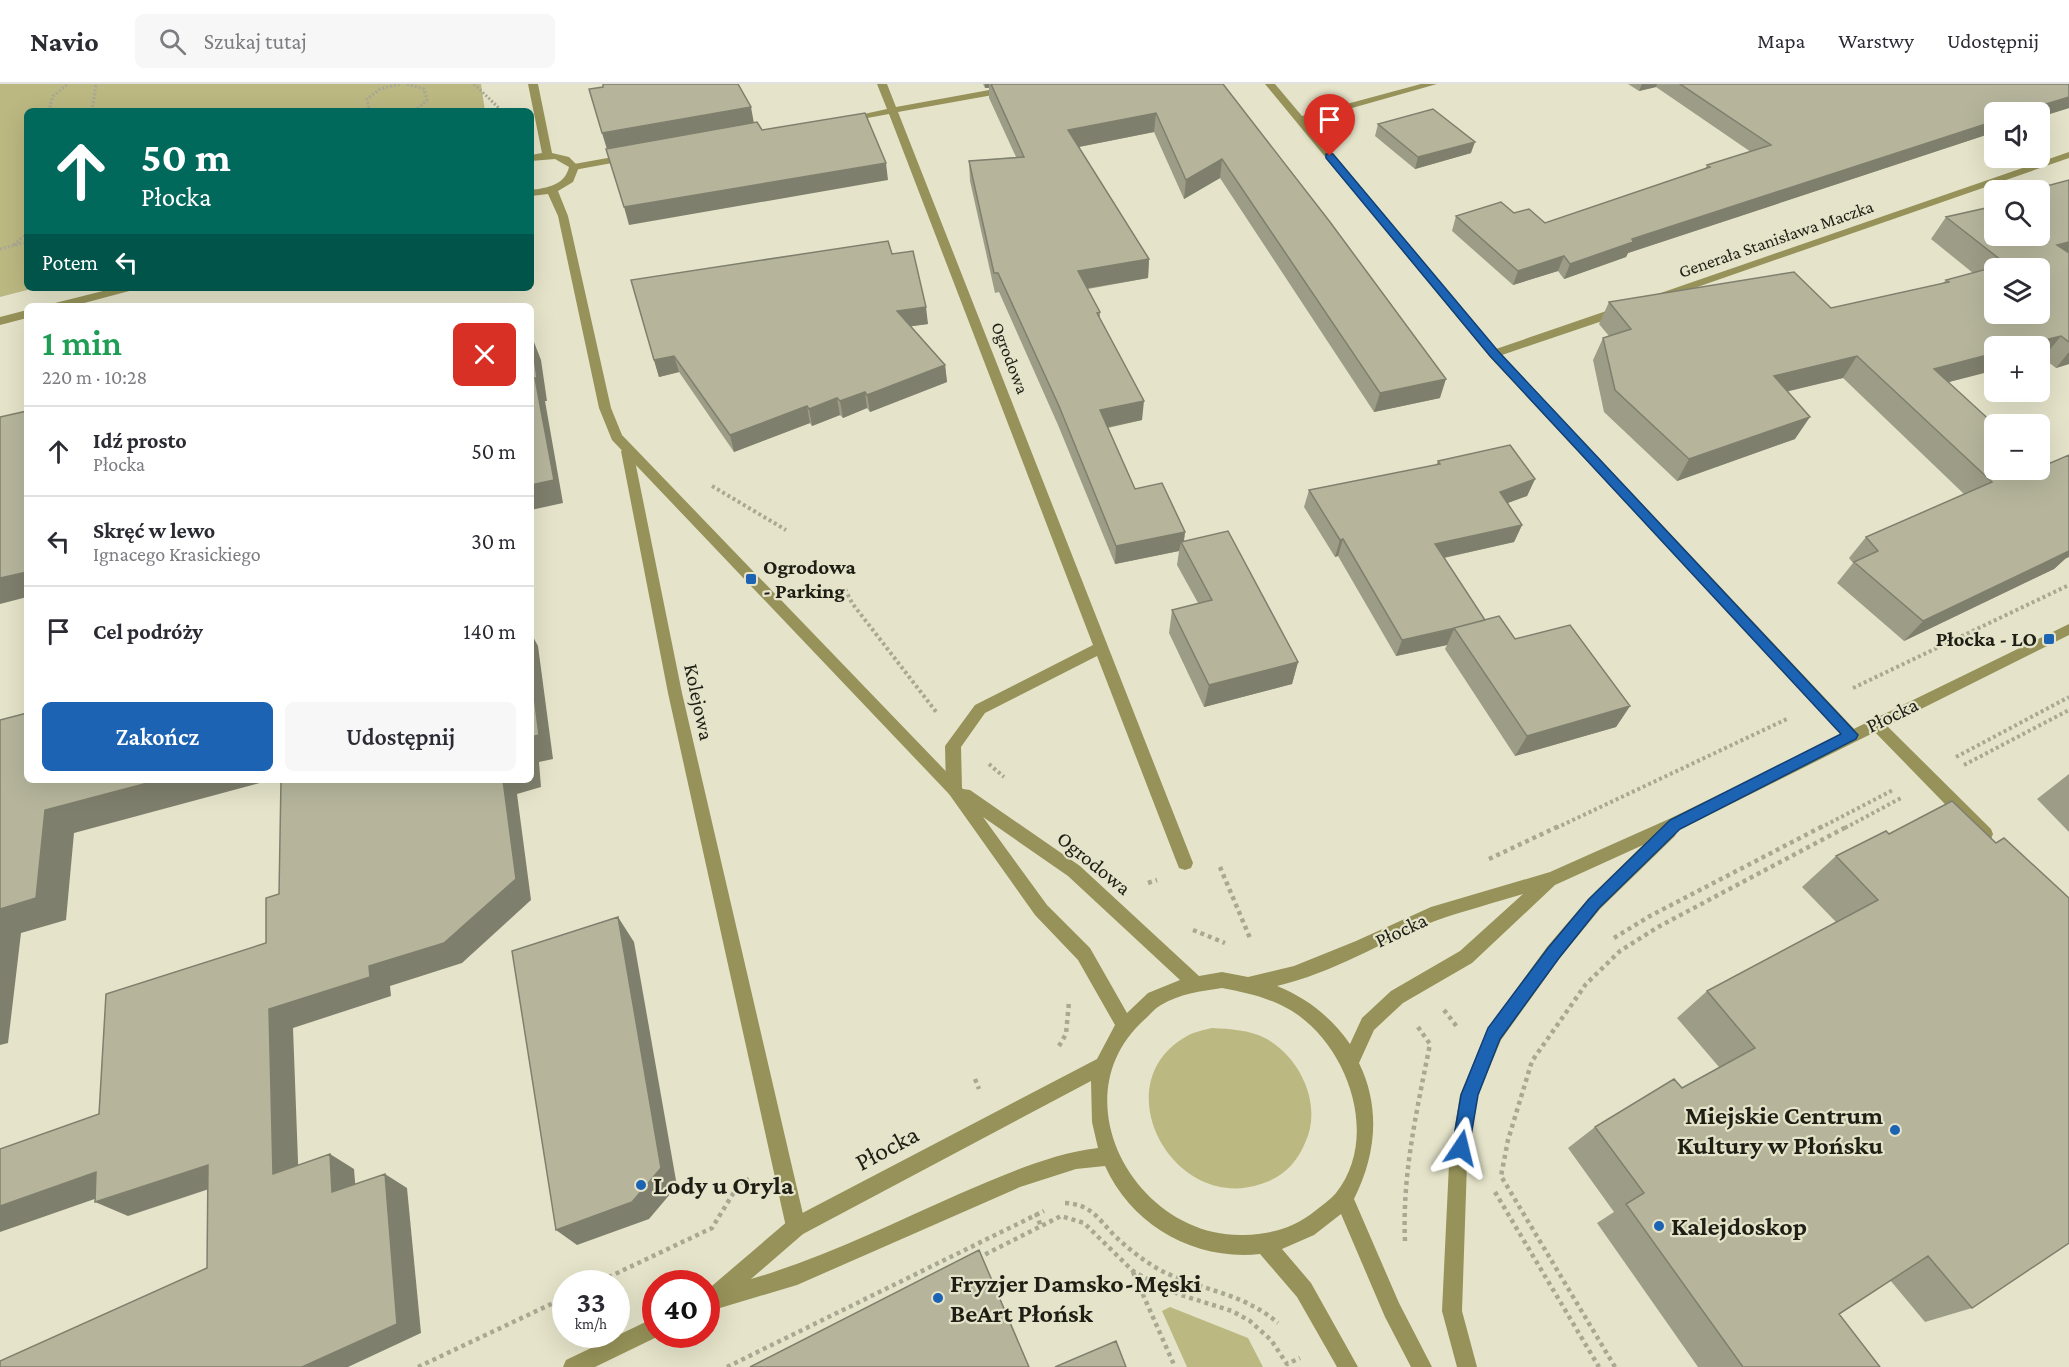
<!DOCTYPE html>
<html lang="pl">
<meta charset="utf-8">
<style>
body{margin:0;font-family:"Crimson Pro",serif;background:#f7f7f7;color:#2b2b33;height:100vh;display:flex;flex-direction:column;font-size:22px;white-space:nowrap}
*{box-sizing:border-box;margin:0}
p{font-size:20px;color:#7c7c81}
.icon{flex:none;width:33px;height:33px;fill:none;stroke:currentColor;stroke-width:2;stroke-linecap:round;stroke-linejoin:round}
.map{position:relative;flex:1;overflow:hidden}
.panel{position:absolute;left:24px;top:219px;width:510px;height:480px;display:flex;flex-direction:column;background:#fff;border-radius:9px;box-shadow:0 6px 24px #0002}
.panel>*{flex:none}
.guide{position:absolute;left:24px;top:24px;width:510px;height:183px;border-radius:9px;box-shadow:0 6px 24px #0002;background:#00695c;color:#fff;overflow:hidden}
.buttons{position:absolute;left:1984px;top:18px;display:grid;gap:12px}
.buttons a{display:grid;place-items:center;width:66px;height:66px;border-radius:9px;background:#fff;box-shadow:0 6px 24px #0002;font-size:30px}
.speed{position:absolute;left:552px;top:1186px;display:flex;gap:12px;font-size:30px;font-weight:700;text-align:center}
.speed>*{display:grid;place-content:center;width:78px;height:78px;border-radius:50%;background:#fff;box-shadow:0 6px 24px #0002;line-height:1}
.speed small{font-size:15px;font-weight:400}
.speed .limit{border:9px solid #d22;background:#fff;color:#111}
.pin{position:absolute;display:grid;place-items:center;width:51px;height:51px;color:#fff;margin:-62px -26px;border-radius:50% 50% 50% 0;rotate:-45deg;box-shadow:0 0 6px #0007}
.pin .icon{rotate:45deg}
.me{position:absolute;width:66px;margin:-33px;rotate:10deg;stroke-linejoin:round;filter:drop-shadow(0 0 4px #0008)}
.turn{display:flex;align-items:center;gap:21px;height:126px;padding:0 18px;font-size:27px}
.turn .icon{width:78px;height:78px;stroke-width:2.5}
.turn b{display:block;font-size:42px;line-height:51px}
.then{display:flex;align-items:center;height:57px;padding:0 18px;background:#0003;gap:12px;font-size:22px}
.round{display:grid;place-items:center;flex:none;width:63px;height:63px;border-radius:9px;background:#f7f7f7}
.head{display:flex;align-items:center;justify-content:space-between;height:102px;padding:0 18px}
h1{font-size:36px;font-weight:600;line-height:45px;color:#1e9e55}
.cta{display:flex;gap:12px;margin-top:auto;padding:12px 18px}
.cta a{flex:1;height:69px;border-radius:9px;background:#1c63b3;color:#fff;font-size:24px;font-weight:600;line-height:69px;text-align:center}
.cta a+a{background:#f7f7f7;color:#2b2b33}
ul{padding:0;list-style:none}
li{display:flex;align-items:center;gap:18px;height:90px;padding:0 18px;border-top:2px solid #e1e1e2}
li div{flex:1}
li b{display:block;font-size:22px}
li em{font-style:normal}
header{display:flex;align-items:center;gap:36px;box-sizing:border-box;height:84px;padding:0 30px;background:#fff;border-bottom:2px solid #e1e1e2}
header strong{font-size:28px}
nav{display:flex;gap:33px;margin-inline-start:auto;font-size:21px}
.search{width:420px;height:54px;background:#f7f7f7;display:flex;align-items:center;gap:15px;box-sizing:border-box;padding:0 21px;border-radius:9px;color:#7c7c81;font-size:22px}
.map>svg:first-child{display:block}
.green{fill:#bbb882}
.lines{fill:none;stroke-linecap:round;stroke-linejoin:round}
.path-far2{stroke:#a9a893;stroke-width:3;stroke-dasharray:2 2;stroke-linecap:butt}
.path-far1{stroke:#a9a893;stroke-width:4;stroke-dasharray:3 3;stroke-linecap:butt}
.path{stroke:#a9a893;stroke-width:4.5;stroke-dasharray:4 4;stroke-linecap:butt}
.minor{fill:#969259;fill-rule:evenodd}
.tertiary{fill:#969259;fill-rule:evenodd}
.wall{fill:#9d9c86}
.shaded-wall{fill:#7f7f6d}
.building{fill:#b6b59c;stroke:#7f7f6d;stroke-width:1.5;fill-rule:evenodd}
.route{fill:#1c63b3;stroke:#124074;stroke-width:1.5}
.poi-dot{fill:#1c63b3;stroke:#e5e4ca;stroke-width:2}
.labels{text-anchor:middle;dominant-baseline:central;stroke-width:4.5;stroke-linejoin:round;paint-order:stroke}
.far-street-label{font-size:18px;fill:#1e1e15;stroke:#e5e4ca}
.poi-label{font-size:21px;font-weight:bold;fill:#1e1e15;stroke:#e5e4ca;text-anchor:start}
.street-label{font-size:21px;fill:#1e1e15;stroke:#e5e4ca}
.near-poi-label{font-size:26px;font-weight:bold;fill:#1e1e15;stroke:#e5e4ca;text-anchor:start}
.near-street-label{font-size:26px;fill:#1e1e15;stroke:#e5e4ca}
</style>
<header>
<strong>Navio</strong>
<div class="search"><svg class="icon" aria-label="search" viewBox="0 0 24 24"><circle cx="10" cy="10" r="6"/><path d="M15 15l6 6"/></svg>Szukaj tutaj</div>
<nav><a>Mapa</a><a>Warstwy</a><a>Udostępnij</a></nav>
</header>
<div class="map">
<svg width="2069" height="1283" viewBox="0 0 2069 1283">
<rect width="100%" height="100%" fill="#e5e4ca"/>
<path class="green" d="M0,0H481L485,27H27V204H35L0,213Z
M1212,944C1231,945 1249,946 1265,954C1301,973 1323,1022 1305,1059C1296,1080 1283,1093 1261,1100C1173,1130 1102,999 1187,952C1194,948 1204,946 1212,944Z
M1170,1223L1248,1254L1263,1283H1187L1162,1227Z"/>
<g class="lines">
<path class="path-far2" d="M407,0L424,5L427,16L415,27
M474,0L502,27
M53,27L50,22L53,12L68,0
M92,27L96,0
M375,27L369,26L367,15L380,5L400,0
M14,161L27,149
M0,165L27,158"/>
<path class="path-far1" d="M712,402L786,446
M845,505L852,519L937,629
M1853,604L2069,501
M1956,673L2069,613
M989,680L1004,693
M1964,681L2069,626
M1556,744L1789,634
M1820,744L1893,706
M1845,744L1901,714"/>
<path class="path" d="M1489,775L1559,742
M1220,783L1250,854
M1148,799L1157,796
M1193,846L1225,859
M1614,854L1650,832L1823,742
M1444,926L1458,944
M1059,962L1066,950L1069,918
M975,995L979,1005
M1495,1108L1599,1283
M1065,1119C1090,1120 1098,1134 1113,1150C1125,1162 1139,1173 1153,1182C1195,1207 1238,1205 1278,1239
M1036,1129L1041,1143
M1405,1157C1402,1090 1417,1026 1430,960L1418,943
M978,1174L1061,1132L1084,1139L1133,1187L1156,1200L1181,1211L1232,1227L1250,1237L1271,1256L1287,1280L1300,1274
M1133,1188L1175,1283
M594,1200L712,1144L739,1100L749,1095
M418,1283L566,1213
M727,1283L1044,1127
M1615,1283L1501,1092L1508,1056L1532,977L1586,900L1620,867L1658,843L1848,742"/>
<path class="minor" d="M877,0H887L896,23L1022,0H1043L1038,3L898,28L1193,779L1191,784L1185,786L1179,784L1177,779L1097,572L985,629L961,663L962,705L959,710L954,712L949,710L946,705L945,662L975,621L1093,561L889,30L846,38L841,35L887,25Z
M1265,0H1275L1302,32L1421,0H1437L1306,37L1496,265L1618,223H1626V229L1502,271L1856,647L1859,651L1856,655L1851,657L1846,655L1490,273Z
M2069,68V74L1660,216L1656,218L1650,214L1652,212Z
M630,70L635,73L634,75L574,86L569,83L574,80Z
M627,363L633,367L682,609L806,1143L803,1150L796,1153L789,1150L786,1143L668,609L621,367Z
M1875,633L1880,635L1991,745L1993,750L1991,755L1985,757L1979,755L1870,643L1868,639L1870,635Z"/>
<path class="tertiary" d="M528,0H538L552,69L569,73L579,83L573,98L558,107L568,132L611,324L622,351L963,705L970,706L1080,782L1199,892L1222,888L1248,893L1294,882L1356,857L1431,823L1550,788L1669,735L2069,540V551L1677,747L1675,752L1600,825L1559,875L1501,956L1478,1011L1467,1080L1462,1227L1477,1283H1457L1442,1227L1449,1080L1460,1011L1488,944L1547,863L1588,815L1643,761L1555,801L1472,879L1403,919L1374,946L1359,979C1381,1024 1376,1071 1354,1115L1399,1219L1432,1283H1411L1385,1233L1341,1130L1314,1151L1282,1165L1311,1199L1358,1283H1337L1297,1213L1260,1170C1195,1177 1132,1142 1105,1082L1076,1085L1020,1103L797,1201L710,1227L706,1226V1207L789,1136L1097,975L1115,941L1078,876L1035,831L949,710L612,356L599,324L558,132L548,110L531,112V106C547,104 565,101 569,83L555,75L531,77V71L542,69ZM983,733L1068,792L1180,896L1148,909L1127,929L1090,864L1047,821ZM1523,810L1460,867L1391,907L1362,934L1350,960C1331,933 1307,914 1277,902C1333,889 1381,858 1435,837C1463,827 1494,819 1523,810ZM1222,904C1249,909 1275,915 1298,931C1350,968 1379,1055 1336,1109C1330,1116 1322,1121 1315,1127C1294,1144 1271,1150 1244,1151C1136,1154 1058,1014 1144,936C1150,931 1154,925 1161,921C1179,910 1201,907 1222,904ZM1091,997L1092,1038L1098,1064C1049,1070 1004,1091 959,1110C891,1140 823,1174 751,1195L803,1150Z
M115,204H135L133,206L73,222H53L55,219Z
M27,226V234L0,241V233Z
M656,1233V1251H661L595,1283H563L566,1276Z"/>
</g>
<path class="wall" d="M983,0H1223L1440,314L1374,328L1220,94L1184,115L1154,48L1079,63L1149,175L1148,194L1088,205L1100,228V235L1142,336L1108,344L1135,405L1185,448L1184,457L1298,578L1292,600L1204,623L1169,549L1172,526L1198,519L1177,481L1179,467L1115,480L1058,341L999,208L995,209L970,97L969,77L1016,73L989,14V4H985Z
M1628,0H2069V24L2040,33V28H1995V48L1628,169L1626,173L1564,195L1558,187L1513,201L1452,147L1456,132L1514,129L1545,139L1705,85L1707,81L1751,68L1656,3L1639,7Z
M1378,40L1471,69L1415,85L1375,52Z
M2069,96V280L2056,284L2043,274L1949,298L2065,475L2054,485L1904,557L1837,499L1853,479L1849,474L1866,453L1964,410L1843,294L1787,307L1795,355L1677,397L1604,328L1593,276L1603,254L1609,252L1599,240L1609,218L1831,224L1943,199L1946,196L1973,189L1931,155L1946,133L2040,152V106H2037L2039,104Z
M892,170L928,240L911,242L945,281L947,298L870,328L867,324L843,334L840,331L812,342L810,339L734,368L679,288L659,293L654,276Z
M1438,377L1535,395L1527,412L1507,419L1522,441L1514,458L1444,474L1485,536L1515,555L1630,622L1616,643L1515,672L1445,565L1447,561L1396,572L1338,472L1335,473L1304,423L1309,406L1436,381Z
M2069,690V748L2037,715Z
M1886,747L1972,1224L1925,1238L1890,1196L1839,1230L1880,1283H1698L1597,1139L1614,1128L1568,1064L1595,1043L1682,1004L1719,983L1677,934L1707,907L1836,838L1802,803L1836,772Z"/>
<path class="shaded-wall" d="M985,0H989V4H985Z
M1642,0H1657L1656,3L1639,7Z
M2069,13V24L2040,33V28H2020Z
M751,23L755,45L609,72L602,49Z
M1156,29L1154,48L1068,65V46Z
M1995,37V48L1628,169L1626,173L1564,195L1570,180L1632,155Z
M1475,58L1471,69L1415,85L1418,73Z
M1222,75L1220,94L1184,115L1186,96Z
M886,79L888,96L629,141L624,123Z
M2069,158V175L2057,161Z
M1564,172L1558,187L1513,201L1518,187Z
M1149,175L1148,194L1077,206L1078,187Z
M926,223L928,240L899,244L897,227Z
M2061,252L2043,274L2040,275V262H2020Z
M532,253L541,276L547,317H545L563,419L531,426V401L535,294Z
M2069,268V280L2056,284Z
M1995,269V286L1918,306L1934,285Z
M674,272L679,288L659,293L654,276Z
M1857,272L1843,294L1760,314L1774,292Z
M945,281L947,298L870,328L867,311Z
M1446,295L1440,314L1374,328L1380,309Z
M865,308L867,324L843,334L840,317Z
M837,314L840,331L812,342L809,325Z
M1144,317L1142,336L1099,345L1100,326Z
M807,322L810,339L734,368L730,351Z
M1810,333L1795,355L1677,397L1689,375Z
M1535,395L1527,412L1492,425L1500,408Z
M1522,441L1514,458L1429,477L1435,460Z
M1185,448L1183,462L1181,458L1179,467L1115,480L1116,462Z
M1343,455L1338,472L1335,473L1340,456Z
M2069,461V473L2065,475L2054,485L1904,557L1923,537Z
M27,488V513L0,520V494Z
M1454,545L1447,561L1396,572L1402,556Z
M531,549L538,562L553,675L539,678L541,703L517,710L531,816L462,879L390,902L391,912L293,944L299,1104L273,1090L269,925L369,882L503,696H531Z
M1298,578L1292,600L1204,623L1209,601Z
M1630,622L1616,643L1515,672L1527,652Z
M159,696H271L74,749L66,836L21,849L8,959L0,961V825L45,726Z
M618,833L634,858L677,1102L649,1135L577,1161L556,1146Z
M330,1070L354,1085L357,1122L332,1108Z
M208,1081L236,1096L128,1132L95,1118Z
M96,1088L129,1103L0,1148V1122Z
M385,1090L407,1104L421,1249L348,1283H302Z"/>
<path class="building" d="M603,0H738L751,23L602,49L589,5L603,3Z
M991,0H1223L1330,138L1446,295L1380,309L1222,75L1186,96L1156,29L1068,46L1149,175L1078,187L1100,228L1097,229L1144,317L1100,326L1135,405L1162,399L1185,448L1116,462L1059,322L998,189H994L969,77L1024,73Z
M1680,0H2069V13L2020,28H1995V37L1632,155L1633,158L1570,180L1564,172L1518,187L1456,132L1501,118L1514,129L1529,125L1545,139L1710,83L1707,81L1771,61Z
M1433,25L1475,58L1418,73L1378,40Z
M865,29L886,79L624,123L606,65L757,38L762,46Z
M2069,96V158L2057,161L2069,169V258L2061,252L2020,262H1995V269L1934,285L1995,341V386H2040V382L2041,383L2069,371V467L1923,537L1854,478L1878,467L1866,453L1992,398L1857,272L1774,292L1810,333L1689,375L1615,306L1603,254L1631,245L1609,218L1794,188L1831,224L1949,198L1946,196L2006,180L1946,133L1995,122V152H2040V109L2045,108L2039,104ZM1995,184H2040V230H1995Z
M888,157L892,170L913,167L926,223L897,227L945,281L867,311L865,308L840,317L837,314L809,325L807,322L730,351L674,272L654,276L631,196Z
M531,253L537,294H535L554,396L531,401Z
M27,327V488L0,494V333Z
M1510,361L1535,395L1500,408L1522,441L1435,460L1485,536L1454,544H1455L1402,556L1343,455L1340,456L1309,406L1440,380L1438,377Z
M1228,447L1298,578L1209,601L1172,526L1212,516L1181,458Z
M1499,532L1515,555L1570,541L1630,622L1527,652L1454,544Z
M531,588L539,651L531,653Z
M27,629V696H159L45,726L36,814L0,825V636Z
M281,696H503L516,795L444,859L369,882L370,893L269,925L273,1090L330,1070L332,1108L385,1090L397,1240L302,1283H0V1277L207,1184L208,1081L95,1118L96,1088L0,1122V1065L99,1030L106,910L266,859V814L279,810Z
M1952,717L1996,759L2004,754L2069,814V1159L1972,1224L1928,1172L1839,1230L1880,1283H1743L1626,1120L1644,1109L1595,1043L1674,995L1682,1004L1755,964L1707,907L1878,816L1836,772L1886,747L1889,750Z
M618,833L661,1084L632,1118L556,1146L512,867Z
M979,1166L1029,1283H750Z
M1116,1257L1126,1283H1055Z"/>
<path class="route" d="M1326,70H1333L1498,267L1858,651L1856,655L1680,745L1599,824L1559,874L1500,955L1478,1011L1469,1064L1467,1070L1461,1072L1455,1070L1452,1064L1461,1011L1488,944L1548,864L1589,815L1670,736L1841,650L1490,272L1326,74Z"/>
<g class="poi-dot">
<rect x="745" y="489" width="12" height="12" rx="3"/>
<rect x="2043" y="549" width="12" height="12" rx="3"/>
<circle cx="1895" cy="1046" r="6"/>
<circle cx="641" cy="1101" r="6"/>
<circle cx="1659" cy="1142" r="6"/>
<circle cx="938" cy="1214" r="6"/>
</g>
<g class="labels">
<g class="far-street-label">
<text transform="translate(1776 155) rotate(-19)">Generała Stanisława Maczka</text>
<text transform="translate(1010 274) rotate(69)">Ogrodowa</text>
</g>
<g class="poi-label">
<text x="763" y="483">Ogrodowa<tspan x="763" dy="24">- Parking</tspan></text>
<text x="2037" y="555" text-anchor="end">Płocka - LO</text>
</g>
<g class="street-label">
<text transform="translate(699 618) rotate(78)">Kolejowa</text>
<text transform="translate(1892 631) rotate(-26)">Płocka</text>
<text transform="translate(1094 779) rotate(39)">Ogrodowa</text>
<text transform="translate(1401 846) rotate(-25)">Płocka</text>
</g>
<g class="near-poi-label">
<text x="1883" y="1031" text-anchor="end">Miejskie Centrum<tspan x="1883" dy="30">Kultury w Płońsku</tspan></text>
<text x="653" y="1101">Lody u Oryla</text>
<text x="1671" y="1142">Kalejdoskop</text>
<text x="950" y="1199">Fryzjer Damsko-Męski<tspan x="950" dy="30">BeArt Płońsk</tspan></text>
</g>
<g class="near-street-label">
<text transform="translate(887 1064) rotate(-28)">Płocka</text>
</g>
</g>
</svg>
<div class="buttons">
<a><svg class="icon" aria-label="sound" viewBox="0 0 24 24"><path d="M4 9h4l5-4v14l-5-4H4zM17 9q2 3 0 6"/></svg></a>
<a><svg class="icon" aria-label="search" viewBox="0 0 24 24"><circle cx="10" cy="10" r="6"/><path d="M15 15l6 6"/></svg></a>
<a><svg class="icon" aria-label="layers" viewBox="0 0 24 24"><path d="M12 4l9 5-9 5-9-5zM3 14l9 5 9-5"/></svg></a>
<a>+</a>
<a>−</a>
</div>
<div class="speed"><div>33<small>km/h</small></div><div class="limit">40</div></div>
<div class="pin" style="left:1330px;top:72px;background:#d93025"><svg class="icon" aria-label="arrive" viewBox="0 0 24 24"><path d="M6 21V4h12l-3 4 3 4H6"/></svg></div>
<svg class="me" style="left:1461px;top:1064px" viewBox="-20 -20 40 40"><path d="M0-17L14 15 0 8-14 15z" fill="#1c63b3" stroke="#fff" stroke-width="4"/></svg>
<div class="guide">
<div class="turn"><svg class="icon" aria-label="ahead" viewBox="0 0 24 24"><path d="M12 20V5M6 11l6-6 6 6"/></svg><div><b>50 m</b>Płocka</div></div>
<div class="then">Potem<svg class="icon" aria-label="left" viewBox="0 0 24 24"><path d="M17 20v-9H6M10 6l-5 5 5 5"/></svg></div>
</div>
<section class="panel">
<div class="head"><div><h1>1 min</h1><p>220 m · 10:28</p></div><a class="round" style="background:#d93025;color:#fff"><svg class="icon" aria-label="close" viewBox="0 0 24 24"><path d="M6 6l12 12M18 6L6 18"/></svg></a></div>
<ul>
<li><svg class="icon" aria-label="ahead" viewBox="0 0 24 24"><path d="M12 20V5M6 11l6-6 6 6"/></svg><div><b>Idź prosto</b><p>Płocka</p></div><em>50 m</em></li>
<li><svg class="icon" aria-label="left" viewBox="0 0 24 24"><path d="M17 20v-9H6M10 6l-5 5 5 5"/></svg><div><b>Skręć w lewo</b><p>Ignacego Krasickiego</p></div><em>30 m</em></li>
<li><svg class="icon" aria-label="arrive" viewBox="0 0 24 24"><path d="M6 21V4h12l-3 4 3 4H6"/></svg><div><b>Cel podróży</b></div><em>140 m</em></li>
</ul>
<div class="cta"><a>Zakończ</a><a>Udostępnij</a></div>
</section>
</div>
